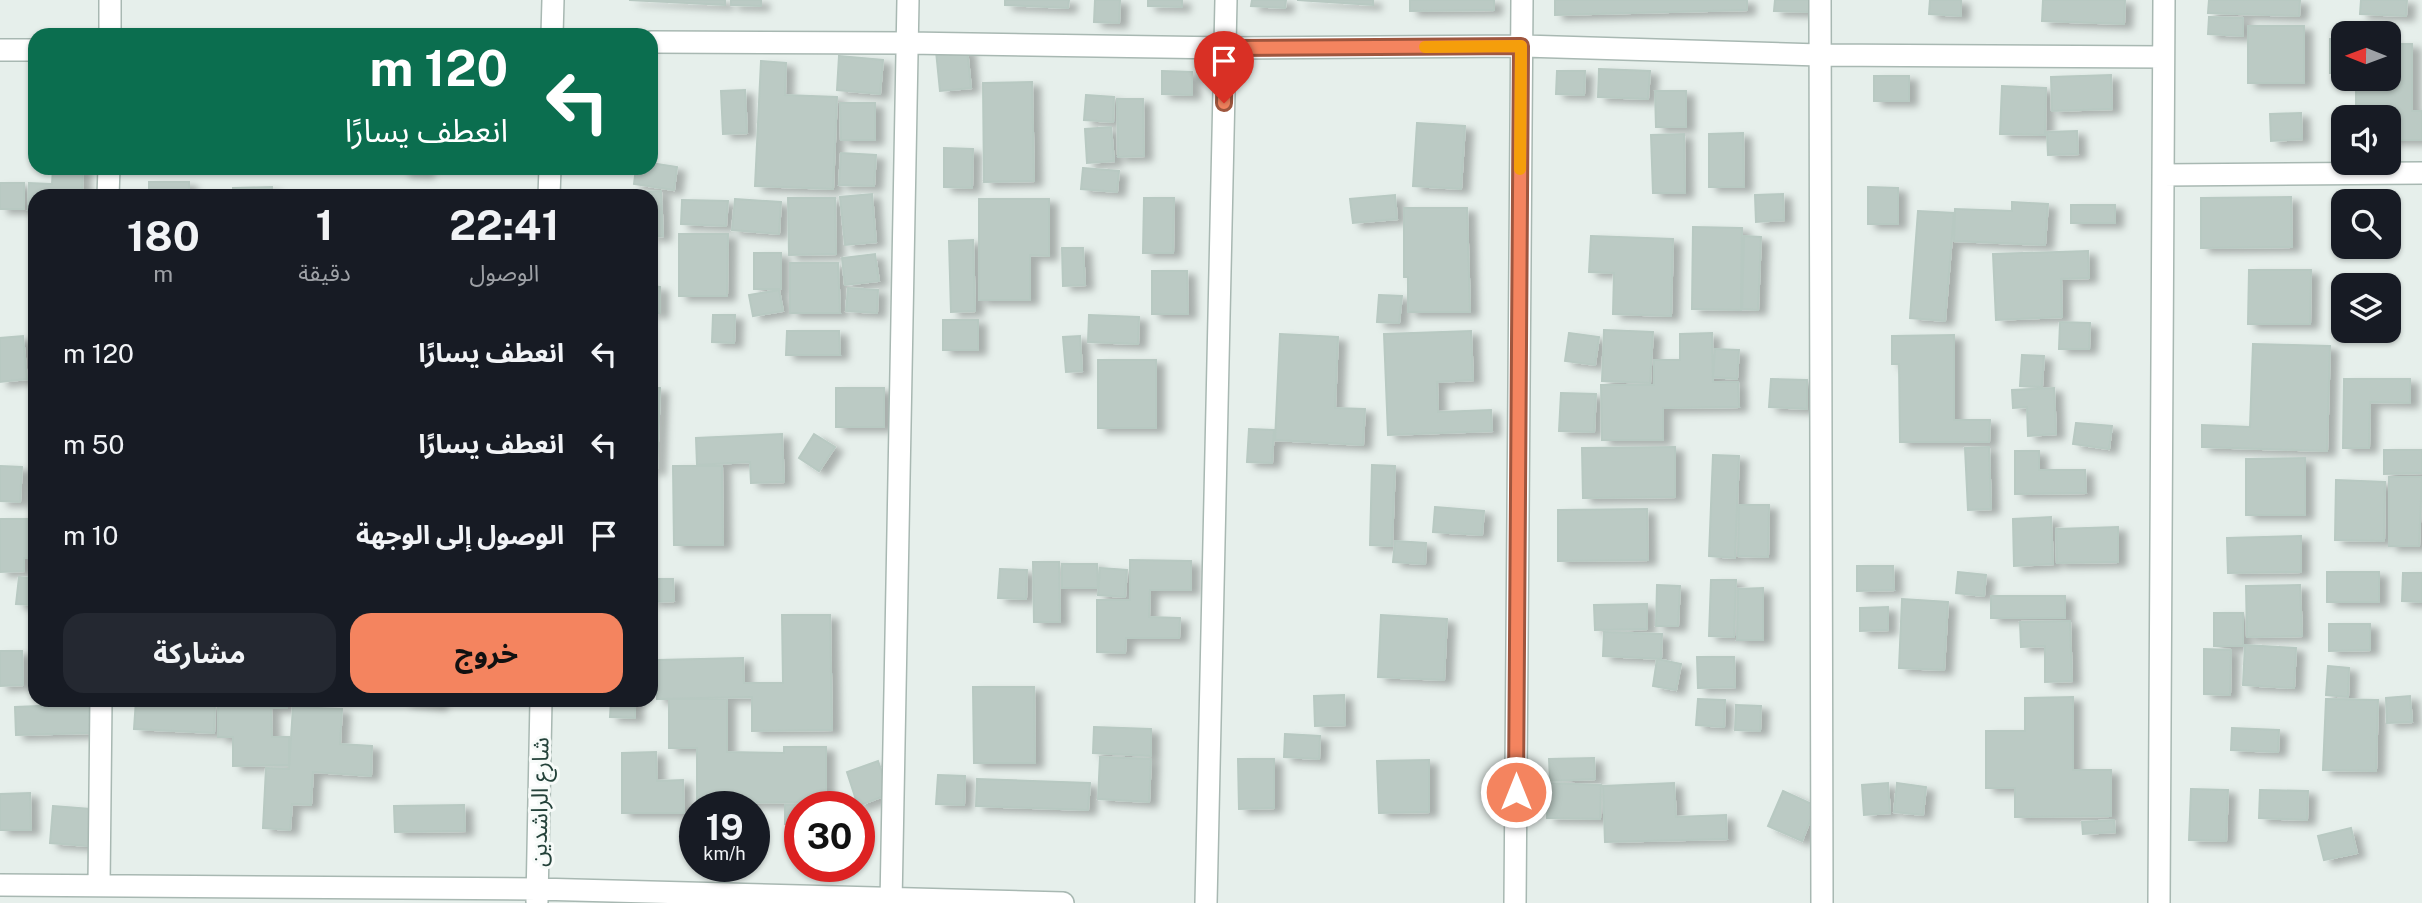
<!DOCTYPE html>
<html lang="ar">
<meta charset="utf-8">
<style>
body{margin:0;font-family:"Public Sans","Noto Sans Arabic",sans-serif;background:#242831;color:#f1f3f6;direction:rtl;height:100vh;display:flex;flex-direction:column;font-size:26px;white-space:nowrap}
*{box-sizing:border-box;margin:0}
p{font-size:23px;color:#9ea1a6}
.icon{flex:none;width:38px;height:38px;fill:none;stroke:currentColor;stroke-width:2;stroke-linecap:round;stroke-linejoin:round}
.map{position:relative;flex:1;overflow:hidden;direction:ltr}
.side{position:absolute;left:28px;top:189px;width:630px;height:518px;display:flex;flex-direction:column;background:#171b24;border-radius:21px;box-shadow:0 2px 5px #0004;direction:rtl}
.side>*{flex:none}
.top-card{position:absolute;left:28px;top:28px;width:630px;height:147px;border-radius:21px;box-shadow:0 2px 5px #0004;direction:rtl;background:#0b6e4f;color:#fff;overflow:hidden}
.needle{width:46px;rotate:271deg}
.tools{position:absolute;left:2331px;top:21px;display:grid;gap:14px}
.tools a{display:grid;place-items:center;width:70px;height:70px;border-radius:14px;background:#171b24;box-shadow:0 2px 5px #0004;font-size:35px}
.speed{position:absolute;left:679px;top:791px;display:flex;gap:14px;font-size:35px;font-weight:700;text-align:center}
.speed>*{display:grid;place-content:center;width:91px;height:91px;border-radius:50%;background:#171b24;box-shadow:0 2px 5px #0004;line-height:1}
.speed small{font-size:18px;font-weight:400}
.speed .limit{border:10px solid #d22;background:#fff;color:#111}
.pin{position:absolute;display:grid;place-items:center;width:60px;height:60px;color:#fff;margin:-72px -30px;border-radius:50% 50% 50% 0;rotate:-45deg;box-shadow:0 0 7px #0007}
.pin .icon{rotate:45deg}
.me{position:absolute;width:77px;margin:-38px;rotate:0deg;stroke-linejoin:round;filter:drop-shadow(0 0 5px #0008)}
.turn{display:flex;align-items:center;gap:24px;height:147px;padding:0 35px;font-size:32px}
.turn .icon{width:91px;height:91px;stroke-width:2.5}
.turn b{display:block;font-size:49px;line-height:60px}
.eta{display:flex;justify-content:space-evenly;align-items:center;height:119px;text-align:center}
.eta b{font-size:42px;font-weight:700;line-height:49px}
.cta{display:flex;gap:14px;margin-top:auto;padding:14px 35px}
.cta a{flex:1;height:80px;border-radius:21px;background:#f4845f;color:#111;font-size:28px;font-weight:700;line-height:80px;text-align:center}
.cta a+a{background:#242831;color:#f1f3f6}
ul{padding:0;list-style:none}
li{display:flex;align-items:center;gap:21px;height:91px;padding:0 35px}
li div{flex:1}
li b{display:block;font-size:26px}
li em{font-style:normal}
.map>svg:first-child{display:block}
.building{fill:#bbcac4;stroke:#b8c9c2;stroke-width:2;filter:url(#shadow)}
.lines{fill:none;stroke-linecap:round;stroke-linejoin:round}
.minor-casing{stroke:#a8b8b2;stroke-width:24}
.minor{stroke:#fff;stroke-width:21}
.route-casing{stroke:#9f563e;stroke-width:18}
.route{stroke:#f4845f;stroke-width:12}
.slow{stroke:#f59e0b;stroke-width:12}
.labels{text-anchor:middle;dominant-baseline:central;stroke-width:6;stroke-linejoin:round;paint-order:stroke}
.street-label{font-size:23px;fill:#24423a;stroke:#f7fbf9}
</style>
<div class="map">
<svg width="2422" height="903" viewBox="0 0 2422 903">
<defs>
<filter id="shadow"><feDropShadow dx="8" dy="4.5" stdDeviation="3.5" flood-color="#0004"/></filter>
</defs>
<rect width="100%" height="100%" fill="#e6efeb"/>
<path class="building" d="M629,0H725V5Z
M731,0H761V6L731,5Z
M1005,0H1069L1068,8L1005,5Z
M1095,0H1120L1119,23L1094,22Z
M1148,0H1182V7L1148,6Z
M1252,0H1286L1285,8L1251,6Z
M1297,0H1373V5Z
M1410,0H1494V10L1410,11Z
M1555,0H1747V10L1555,15Z
M1775,0H1812L1811,12L1774,11Z
M1930,0H1961V16L1929,14Z
M2043,0H2125L2124,24L2042,21Z
M2209,0H2300L2299,16L2208,13Z
M2361,0H2407L2406,16L2360,14Z
M2209,17L2243,18V36L2208,34Z
M2248,26H2304V83H2248Z
M2330,39H2343V73H2330Z
M2389,44H2412V111H2422V140H2389V117H2356V79H2389Z
M967,48L971,88L940,91L936,51Z
M839,56L883,60L880,94L837,90Z
M761,61L786,63L785,95L837,97L833,189L755,186Z
M1599,69L1650,71L1648,99L1598,97Z
M1162,71L1192,72V95L1162,94Z
M1557,71H1585L1584,95L1556,94Z
M2111,75L2112,109L2052,111L2051,77Z
M1874,76H1909V101H1874Z
M1032,82L1034,181L984,182L983,83Z
M2002,86L2046,88L2045,135L2000,134Z
M745,90L747,133L723,134L721,91Z
M1655,91H1686V127H1656Z
M1086,95L1114,97L1113,122L1084,120Z
M1117,99H1143L1144,156L1118,157Z
M840,103H875V140H841Z
M2301,113L2302,139L2271,141L2270,114Z
M1417,123L1465,126L1461,189L1413,186Z
M1111,127L1114,161L1087,163L1085,129Z
M2077,131L2078,154L2048,155L2047,132Z
M1743,133L1744,187H1709V134Z
M1684,134L1685,193H1653L1651,135Z
M944,148L973,149L972,188L944,187Z
M841,153L876,155L874,186L839,185Z
M651,163L677,167L674,190L634,184L636,168H651Z
M53,168H83L82,196H35V210H28L29,183L52,184Z
M402,168H426V173L402,172Z
M1083,168L1119,171L1117,192L1081,189Z
M149,182H189V196H149Z
M0,183H24V209H0Z
M272,187V196H233V188Z
M1868,187L1898,188V224H1868Z
M661,191L663,236L651,237V196H637V192Z
M872,194L876,242L845,245L840,197Z
M1783,194L1784,220L1756,222L1755,195Z
M1395,195L1397,219L1353,223L1350,199Z
M2291,197L2292,247L2201,248V198Z
M788,198H835L836,254L789,255Z
M1144,198H1174L1173,253H1143Z
M735,199L781,202L779,234L732,230Z
M979,199H1049V256L1030,255V300H979Z
M682,200L728,201L726,226L681,224Z
M2012,202L2048,204L2045,245L1954,241L1955,209L2012,211Z
M2071,205H2115V223H2071Z
M1404,208H1467L1470,312H1408V277H1404Z
M1918,211L1954,213L1945,321L1910,318Z
M1693,227L1742,228L1741,310L1692,309Z
M679,234H728L727,296H679Z
M1591,236L1673,239L1671,316L1613,314L1614,273L1589,272Z
M1744,236L1761,237L1758,310L1742,309Z
M973,240L975,311L951,312L949,241Z
M1062,248H1083L1085,285L1063,286Z
M2088,251L2089,278L2061,279L2062,317L1996,320L1993,254Z
M754,253H781V289H754Z
M875,254L879,281L845,285L842,258Z
M790,263H838L840,313H790Z
M2249,270H2311L2310,324H2248Z
M1152,271H1187L1188,314H1152Z
M651,286L660,287V313H651Z
M848,288L878,290L877,313L846,311Z
M779,290L783,311L753,316L749,295Z
M1379,295L1402,296L1399,323L1377,322Z
M713,315H735L734,343L712,342Z
M1089,315L1139,317L1138,344L1088,342Z
M943,320H978V350H943Z
M2060,322L2090,323L2089,349H2059Z
M1604,330L1653,332L1650,383L1602,381Z
M787,331H839L840,355H786Z
M1471,331L1473,380L1437,382L1438,412L1491,410L1492,431L1388,435L1384,334Z
M1569,333L1599,337L1595,365L1565,361Z
M1712,333L1713,382H1738L1739,407L1663,408V440H1602L1601,385H1654V360H1680V334Z
M1280,334L1338,337L1335,408L1365,409L1363,445L1275,440Z
M1954,335V420H1990L1989,442H1900L1899,364H1892V336Z
M23,336L27,379L0,382V338Z
M1080,336L1082,371L1066,372L1063,337Z
M2253,344L2330,346L2327,451L2202,447V425L2250,427Z
M1715,349L1739,350L1737,379L1713,377Z
M2022,355L2044,356L2042,387L2020,386Z
M1098,360H1156V428H1098Z
M1771,379L1807,380V409L1769,407Z
M2344,379H2410V403L2370,402L2369,448H2343Z
M651,388H660L657,470H651Z
M836,388H884V427H836Z
M2054,388L2056,434L2028,436L2027,407L2013,408L2012,390Z
M1561,393L1596,394L1594,432L1559,431Z
M2076,423L2112,426L2109,449L2073,444Z
M1249,429L1274,430L1272,463L1247,462Z
M782,434L784,482L751,483L750,462L697,465L696,438Z
M814,434L835,447L819,471L799,458Z
M1675,447V497L1583,498L1582,448Z
M1989,447L1991,509L1968,510L1965,448Z
M2384,450H2422V473L2384,474Z
M2015,451H2039V470H2085L2086,493L2015,494Z
M1713,455L1739,456L1735,558L1709,556Z
M2305,458V515H2246V459Z
M1372,465L1395,466L1392,546L1370,545Z
M0,466L22,467L20,502L0,501Z
M673,466H722L723,545H674Z
M2389,477H2422L2419,546H2389Z
M2336,480L2385,482L2384,541L2335,540Z
M1739,505H1769L1768,557L1738,556Z
M1435,507L1484,511L1482,535L1433,532Z
M1647,509L1648,560L1558,561V510Z
M2051,517L2053,564L2014,566L2013,519Z
M0,519H35V558H24V571L0,572Z
M2118,527V562L2057,563L2056,529Z
M2301,536V572L2228,573L2227,538Z
M1395,541L1426,543L1425,564L1393,562Z
M1130,560L1191,561V590H1150L1149,617L1180,618L1179,638H1126L1125,653L1097,652V600H1130Z
M1033,562H1059L1060,622H1034Z
M1062,564H1097L1098,588H1062Z
M1857,566H1893L1894,590L1857,591Z
M1100,568L1127,570L1125,597L1098,595Z
M1000,569L1027,570L1026,599L998,598Z
M1958,572L1986,575L1984,596L1956,593Z
M2327,572H2379V602H2327Z
M2403,573H2422V602L2402,601Z
M19,577L35,579V605L16,604Z
M651,579H673L674,601L651,602Z
M1711,580H1736L1734,637L1709,636Z
M1657,585L1680,586L1678,626H1656Z
M2300,585L2302,636L2247,637L2246,586Z
M1763,588V640H1737L1738,589Z
M1991,596H2065V618H1991Z
M1902,599L1948,602L1944,670L1899,668Z
M1647,604V629L1595,630L1594,605Z
M1888,607V630L1860,631V608Z
M2214,613H2243V646H2214Z
M782,615H830L832,730L752,731V697L657,699V660L743,658L744,683H783Z
M1381,615L1447,619L1444,680L1378,677Z
M2070,621L2072,681L2045,682V646L2021,647L2020,622Z
M2329,624H2370V650L2329,651Z
M1604,632L1662,634L1661,659L1603,656Z
M2245,645L2296,648L2294,688L2243,685Z
M2204,649L2231,650L2230,695L2204,694Z
M0,651H22L23,685L0,686Z
M1697,657H1734L1735,687L1698,688Z
M1657,659L1681,664L1676,690L1653,686Z
M2328,666L2349,668L2348,697L2326,695Z
M973,687H1034L1035,763H974Z
M1344,695L1345,725L1315,726L1314,696Z
M2410,696L2412,722L2387,723L2386,698Z
M2073,697V770H2111V816L2015,817V788H1986V731H2025V698Z
M669,699H727V752L784,753V747H826V802L697,803V748H669Z
M1698,699L1725,700L1724,727L1696,725Z
M2326,699L2378,700L2376,771L2323,770Z
M136,700H165V702L215,705L214,733L134,729Z
M218,700H287V708H271L272,737H289V765L233,766V737H218Z
M404,700H439V706L403,702Z
M611,700H635V718L610,717Z
M89,704L90,733L16,735L15,707Z
M1736,705L1761,706L1760,731L1735,730Z
M293,707L342,709L340,744L372,746L371,776L313,772L311,805L292,804L290,830L263,828L266,768L289,769Z
M1094,727L1151,729V756L1093,753Z
M2232,728L2279,730L2278,752L2231,750Z
M1285,734L1320,736L1319,759L1284,757Z
M656,752L657,781L683,780L684,813H622V753Z
M1100,757L1151,759L1149,802L1098,799Z
M1594,758L1595,779L1550,781L1549,759Z
M1238,759H1274V808L1239,809Z
M1429,760V812L1379,813L1377,761Z
M878,761L889,794L858,806L847,772Z
M938,775L965,776L964,805L936,804Z
M977,779L1090,783L1088,810L976,806Z
M1548,783L1601,785L1600,819L1547,818Z
M1674,783L1676,817L1726,815L1727,839L1605,842L1603,786Z
M1888,783L1890,813L1864,815L1862,785Z
M1897,783L1926,787L1923,815L1894,812Z
M2191,789L2228,790L2226,841L2189,840Z
M2260,790L2308,791L2307,820L2259,818Z
M1783,791L1816,806L1802,841L1768,826Z
M30,793L31,830H0V794Z
M464,805L465,831L395,832L394,806Z
M693,805L718,807H695V821H692Z
M785,805H846V807H800V824H785Z
M53,806L90,809L88,846L50,843Z
M2114,820L2115,832L2083,834L2082,822Z
M2351,828L2357,853L2324,860L2318,836Z"/>
<g class="lines">
<g class="minor-casing">
<path id="minor" d="M110,0V35
M1820,0L1822,903
M552,35L553,0
M651,42L908,43L1225,48L1521,46L1819,55L2163,57
M0,50H35
M2163,175L2422,173
M108,196L109,168
M549,196L550,168
M0,885L537,889L1063,903
M99,886L101,700
M537,901L541,700
M891,903L908,0
M1206,903L1226,0
M1515,903L1522,0
M2159,903L2164,0"/>
</g>
<use href="#minor" class="minor"/>
</g>
<g class="lines">
<g class="route-casing">
<path id="route" d="M1224,103L1225,48L1521,46L1516,792"/>
</g>
<use href="#route" class="route"/>
<path class="slow" d="M1425,47L1521,46L1520,169"/>
</g>
<g class="labels">
<g class="street-label">
<text transform="translate(539 802) rotate(-89)">شارع الراشدين</text>
</g>
</g>
</svg>
<div class="tools">
<a><svg class="needle" viewBox="-14 -14 28 28"><path d="M0-13l5 13h-10z" fill="#e53935"/><path d="M0 13l5-13h-10z" fill="#9ea1a6"/></svg></a>
<a><svg class="icon" aria-label="sound" viewBox="0 0 24 24"><path d="M4 9h4l5-4v14l-5-4H4zM17 9q2 3 0 6"/></svg></a>
<a><svg class="icon" aria-label="search" viewBox="0 0 24 24"><circle cx="10" cy="10" r="6"/><path d="M15 15l6 6"/></svg></a>
<a><svg class="icon" aria-label="layers" viewBox="0 0 24 24"><path d="M12 4l9 5-9 5-9-5zM3 14l9 5 9-5"/></svg></a>
</div>
<div class="speed"><div>19<small>km/h</small></div><div class="limit">30</div></div>
<div class="pin" style="left:1224px;top:103px;background:#d93025"><svg class="icon" aria-label="arrive" viewBox="0 0 24 24"><path d="M6 21V4h12l-3 4 3 4H6"/></svg></div>
<svg class="me" style="left:1516px;top:792px" viewBox="-20 -20 40 40"><circle r="17" fill="#f4845f" stroke="#fff" stroke-width="3"/><path d="M0-11L8 9 0 5-8 9z" fill="#fff"/></svg>
<div class="top-card">
<div class="turn"><svg class="icon" aria-label="left" viewBox="0 0 24 24"><path d="M17 20v-9H6M10 6l-5 5 5 5"/></svg><div><b>120 m</b>انعطف يسارًا</div></div>
</div>
<section class="side">
<div class="eta">
<div><b>22:41</b><p>الوصول</p></div>
<div><b>1</b><p>دقيقة</p></div>
<div><b>180</b><p>m</p></div>
</div>
<ul>
<li><svg class="icon" aria-label="left" viewBox="0 0 24 24"><path d="M17 20v-9H6M10 6l-5 5 5 5"/></svg><div><b>انعطف يسارًا</b></div><em>120 m</em></li>
<li><svg class="icon" aria-label="left" viewBox="0 0 24 24"><path d="M17 20v-9H6M10 6l-5 5 5 5"/></svg><div><b>انعطف يسارًا</b></div><em>50 m</em></li>
<li><svg class="icon" aria-label="arrive" viewBox="0 0 24 24"><path d="M6 21V4h12l-3 4 3 4H6"/></svg><div><b>الوصول إلى الوجهة</b></div><em>10 m</em></li>
</ul>
<div class="cta"><a>خروج</a><a>مشاركة</a></div>
</section>
</div>
